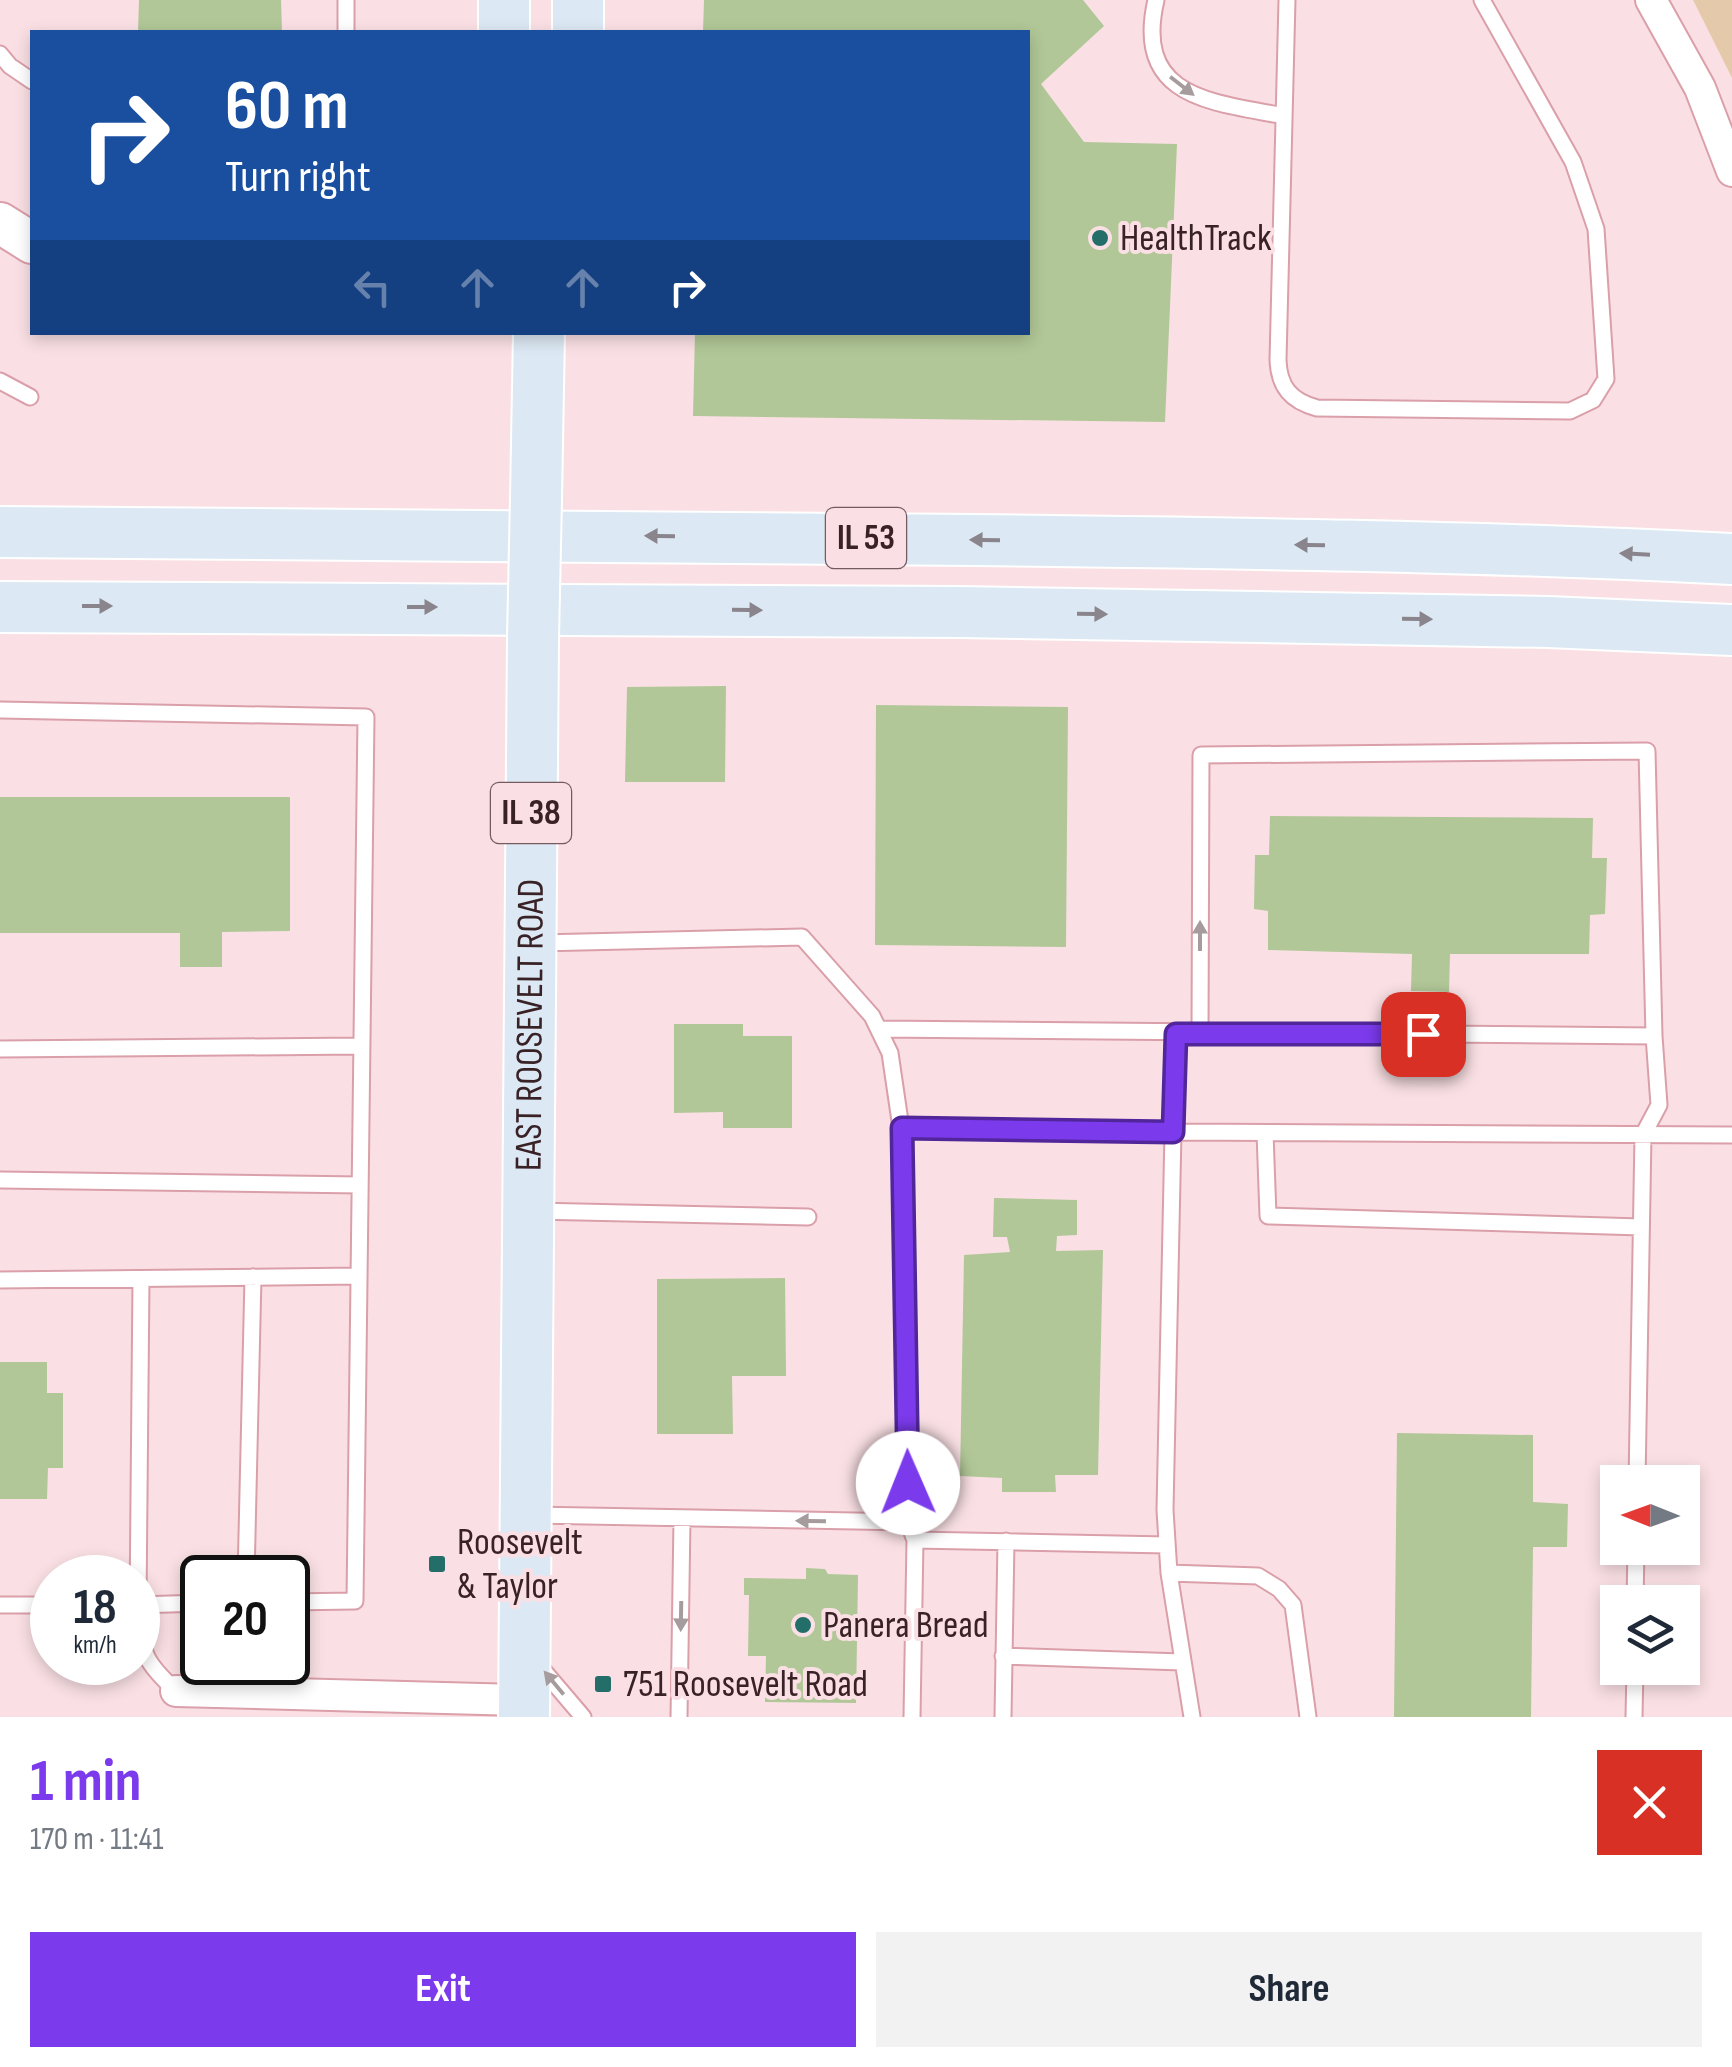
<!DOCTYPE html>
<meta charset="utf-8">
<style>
body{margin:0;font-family:"Sofia Sans Condensed",sans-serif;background:#f2f2f3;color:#1f2937;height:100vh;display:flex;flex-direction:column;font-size:38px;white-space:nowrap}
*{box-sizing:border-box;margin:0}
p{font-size:32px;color:#747a83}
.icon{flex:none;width:55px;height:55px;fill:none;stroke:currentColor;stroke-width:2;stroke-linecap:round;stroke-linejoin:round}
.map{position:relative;height:1717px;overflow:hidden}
.side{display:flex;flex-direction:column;background:#fff;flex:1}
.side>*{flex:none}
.guide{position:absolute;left:30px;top:30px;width:1000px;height:305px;border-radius:0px;box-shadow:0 5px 15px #0003;background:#1a4fa0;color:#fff;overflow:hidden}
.needle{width:65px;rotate:271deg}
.buttons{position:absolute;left:1600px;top:1465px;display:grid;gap:20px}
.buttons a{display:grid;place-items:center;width:100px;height:100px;border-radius:0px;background:#fff;box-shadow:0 5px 15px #0003;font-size:50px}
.speed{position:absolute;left:30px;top:1555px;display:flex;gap:20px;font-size:50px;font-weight:700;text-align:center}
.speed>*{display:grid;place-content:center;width:130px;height:130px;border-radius:50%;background:#fff;box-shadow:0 5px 15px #0003;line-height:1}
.speed small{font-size:25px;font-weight:400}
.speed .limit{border:5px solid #111;border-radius:15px;background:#fff;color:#111}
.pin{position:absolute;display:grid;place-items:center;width:85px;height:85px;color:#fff;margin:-42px;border-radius:20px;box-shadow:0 5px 15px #0006}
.me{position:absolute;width:110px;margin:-55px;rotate:359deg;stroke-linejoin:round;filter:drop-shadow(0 0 8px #0008)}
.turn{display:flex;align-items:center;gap:35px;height:210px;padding:0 30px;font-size:45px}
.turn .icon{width:130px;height:130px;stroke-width:2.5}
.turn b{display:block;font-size:70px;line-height:85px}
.lanes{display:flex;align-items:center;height:95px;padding:0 30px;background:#0003;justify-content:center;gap:50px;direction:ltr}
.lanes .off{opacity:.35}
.round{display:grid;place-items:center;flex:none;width:105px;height:105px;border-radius:0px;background:#f2f2f3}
.headline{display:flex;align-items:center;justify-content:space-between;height:170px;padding:0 30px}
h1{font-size:60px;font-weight:700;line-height:75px;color:#7c3aed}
.cta{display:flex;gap:20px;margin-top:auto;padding:20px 30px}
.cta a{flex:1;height:115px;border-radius:0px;background:#7c3aed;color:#fff;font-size:40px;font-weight:700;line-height:115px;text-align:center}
.cta a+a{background:#f2f2f3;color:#1f2937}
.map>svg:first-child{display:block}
.green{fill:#e5c9ab}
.building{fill:#b1c797}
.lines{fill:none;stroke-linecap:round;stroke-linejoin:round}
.service-casing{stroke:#da9fa9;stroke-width:19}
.minor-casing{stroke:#da9fa9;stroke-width:34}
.tertiary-casing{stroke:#da9fa9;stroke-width:44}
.primary-casing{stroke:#fff;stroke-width:54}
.service{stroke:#fff;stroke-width:15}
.minor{stroke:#fff;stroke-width:30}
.tertiary{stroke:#fff;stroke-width:40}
.primary{stroke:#dce8f3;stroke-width:50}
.primary-bridge-casing{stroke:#fff;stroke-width:54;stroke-linecap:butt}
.primary-bridge{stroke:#dce8f3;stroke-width:50}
.oneway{fill:#a69c9d}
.oneway2{fill:#8a858c}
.route-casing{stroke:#51269a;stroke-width:25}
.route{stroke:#7c3aed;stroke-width:18}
.poi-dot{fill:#246e69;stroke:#fae0e4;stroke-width:4}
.labels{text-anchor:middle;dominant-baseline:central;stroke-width:8;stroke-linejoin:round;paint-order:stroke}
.shield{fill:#fae0e4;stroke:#735b5f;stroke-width:2.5}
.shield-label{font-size:35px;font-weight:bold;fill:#392226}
.poi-label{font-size:38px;fill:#392226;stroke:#fae0e4;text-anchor:start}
.street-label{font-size:38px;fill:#392226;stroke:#fae0e4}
</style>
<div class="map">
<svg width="1732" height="1717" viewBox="0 0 1732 1717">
<rect width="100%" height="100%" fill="#fae0e4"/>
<path class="green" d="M1693,0H1732V78Z"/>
<path class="building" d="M139,0H281L282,32H138Z
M704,0H1083L1104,26L1041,84L1084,142L1177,144L1165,422L693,416L695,332H1028V32H703Z
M726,686L725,782H625L627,687Z
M876,705L1068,707L1066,947L875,945Z
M0,797H290V931L222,932V967H180V933H0Z
M1270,816L1593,818L1592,858H1607L1605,914L1590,915L1589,954H1450L1449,992L1411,991L1412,954L1268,950V911L1254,909L1255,855H1269Z
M674,1024H743V1036H792V1128H723V1112L674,1113Z
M994,1198L1077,1200V1235L1057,1236L1056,1251L1103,1250L1098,1475H1055L1056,1492H1002V1478L960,1476L964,1255L1010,1252L1007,1237H993Z
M785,1278L786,1376H732L733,1434H657V1279Z
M0,1362H47V1393H63V1468H48L47,1499H0Z
M1397,1433L1533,1435V1502L1568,1504L1567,1547H1533L1531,1717H1394Z
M806,1568L825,1569L828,1574L858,1575L856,1703L765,1702L766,1656H748L749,1595H744V1578L806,1579Z"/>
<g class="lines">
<g class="service-casing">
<path id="service" d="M1156,0C1133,99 1213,102 1284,116
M1287,0L1278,360C1279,387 1291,401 1317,408L1570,411L1593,400L1606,379L1596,229L1573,162L1482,0
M346,32V0
M0,54L10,66L32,81
M0,381L30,397
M0,710L366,717L355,1601L288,1602
M539,943L802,937L872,1016L890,1053L901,1128L908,1522L915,1540L912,1717
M879,1029L1654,1036L1659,1105L1643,1135L1637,1482
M1200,1034L1201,755L1647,751L1654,1036
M0,1049L361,1046
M901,1128L1173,1132L1176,1034
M1265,1133L1268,1216L1641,1227
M0,1180L360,1185
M533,1211L808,1217
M141,1279L138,1605L202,1603
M0,1280L359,1276
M532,1515L908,1522
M915,1540L1167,1545
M1169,1573L1258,1576L1279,1589L1293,1605L1308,1717
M246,1578L253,1277
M1635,1602L1636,1548
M0,1605H52
M138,1605C143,1651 139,1657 176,1691
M1003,1656L1182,1662
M537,1663L583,1717
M679,1717L682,1519
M1003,1717L1006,1541
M1192,1717L1169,1573L1165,1510L1173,1132L1732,1135
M1634,1717L1635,1668"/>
</g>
<g class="minor-casing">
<path id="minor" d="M1651,0L1700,88L1732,171
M176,1691L524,1700"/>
</g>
<g class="tertiary-casing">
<path id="tertiary" d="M0,223L32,243"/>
</g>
<g class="primary-casing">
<g id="primary">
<path d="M504,32V0"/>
<path d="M578,32V0"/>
<path d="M536,498L539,332"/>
<path d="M0,532C325,532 650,535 975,540C1227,543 1480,546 1732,559"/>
<path d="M0,607L959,612L1548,622L1732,630"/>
<path id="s1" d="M524,1717L533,639"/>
</g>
</g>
<use href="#service" class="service"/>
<use href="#minor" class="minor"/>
<use href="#tertiary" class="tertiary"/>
<use href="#primary" class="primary"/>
<g class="primary-bridge-casing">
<path id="primary-bridge" d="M533,639L536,498"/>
</g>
<use href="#primary-bridge" class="primary-bridge"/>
</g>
<defs><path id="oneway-solid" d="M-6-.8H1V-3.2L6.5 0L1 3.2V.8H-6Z" transform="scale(2.5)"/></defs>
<g class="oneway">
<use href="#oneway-solid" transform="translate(1182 86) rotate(38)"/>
<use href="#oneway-solid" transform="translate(1200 936) rotate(-90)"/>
<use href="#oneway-solid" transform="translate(811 1521) rotate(-179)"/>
<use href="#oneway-solid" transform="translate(681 1616) rotate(91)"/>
<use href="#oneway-solid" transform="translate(554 1683) rotate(-130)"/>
</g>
<g class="oneway2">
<use href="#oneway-solid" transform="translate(660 536) rotate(-179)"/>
<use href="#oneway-solid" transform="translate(985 540) rotate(-179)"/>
<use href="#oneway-solid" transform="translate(1310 545) rotate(-179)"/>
<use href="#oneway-solid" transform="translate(1635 554) rotate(-177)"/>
<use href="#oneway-solid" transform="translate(97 606)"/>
<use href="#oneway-solid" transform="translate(422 607)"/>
<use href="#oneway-solid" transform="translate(747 610) rotate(1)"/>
<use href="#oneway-solid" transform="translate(1092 614) rotate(1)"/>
<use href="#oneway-solid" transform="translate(1417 619) rotate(1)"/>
</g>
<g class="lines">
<g class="route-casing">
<path id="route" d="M908,1483L902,1128L1173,1132L1176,1034H1423"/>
</g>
<use href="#route" class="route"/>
</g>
<g class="poi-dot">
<circle cx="1100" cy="238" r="10"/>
<rect x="427" y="1554" width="20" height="20" rx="5"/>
<circle cx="803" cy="1625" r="10"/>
<rect x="593" y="1674" width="20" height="20" rx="5"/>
</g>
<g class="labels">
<g class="shield">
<rect x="826" y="508" width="80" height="60" rx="8"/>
<rect x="491" y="783" width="80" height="60" rx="8"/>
</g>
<g class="shield-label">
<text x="866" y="538">IL 53</text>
<text x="531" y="813">IL 38</text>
</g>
<g class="poi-label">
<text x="1120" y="238">HealthTrack</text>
<text x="457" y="1542">Roosevelt<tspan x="457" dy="44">&amp; Taylor</tspan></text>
<text x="823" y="1625">Panera Bread</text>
<text x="623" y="1684">751 Roosevelt Road</text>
</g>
<g class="street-label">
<text stroke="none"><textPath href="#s1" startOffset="692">EAST ROOSEVELT ROAD</textPath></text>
</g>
</g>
</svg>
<div class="buttons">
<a><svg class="needle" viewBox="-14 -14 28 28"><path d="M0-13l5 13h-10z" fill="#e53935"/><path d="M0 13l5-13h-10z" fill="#747a83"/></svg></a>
<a><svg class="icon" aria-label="layers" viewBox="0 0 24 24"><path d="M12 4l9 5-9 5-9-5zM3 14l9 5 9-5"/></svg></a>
</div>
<div class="speed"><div>18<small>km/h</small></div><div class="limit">20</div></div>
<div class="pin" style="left:1423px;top:1034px;background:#d93025"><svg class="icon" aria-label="arrive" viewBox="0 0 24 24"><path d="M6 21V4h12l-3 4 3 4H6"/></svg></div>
<svg class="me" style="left:908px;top:1483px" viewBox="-20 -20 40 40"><circle r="19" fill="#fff"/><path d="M0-13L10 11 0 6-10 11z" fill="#7c3aed"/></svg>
<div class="guide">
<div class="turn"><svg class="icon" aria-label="right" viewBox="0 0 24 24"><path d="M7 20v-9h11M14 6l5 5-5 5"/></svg><div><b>60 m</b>Turn right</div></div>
<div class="lanes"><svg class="icon off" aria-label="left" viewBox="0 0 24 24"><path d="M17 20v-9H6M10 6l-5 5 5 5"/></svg><svg class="icon off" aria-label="ahead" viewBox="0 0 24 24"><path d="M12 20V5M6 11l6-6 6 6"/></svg><svg class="icon off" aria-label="ahead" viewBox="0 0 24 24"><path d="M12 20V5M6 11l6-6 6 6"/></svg><svg class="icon" aria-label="right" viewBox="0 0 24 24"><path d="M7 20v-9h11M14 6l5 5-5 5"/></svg></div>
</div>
</div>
<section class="side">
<div class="headline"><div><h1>1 min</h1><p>170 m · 11:41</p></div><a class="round" style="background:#d93025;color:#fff"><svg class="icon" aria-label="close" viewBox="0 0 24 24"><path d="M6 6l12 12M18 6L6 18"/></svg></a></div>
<div class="cta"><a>Exit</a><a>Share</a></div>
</section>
